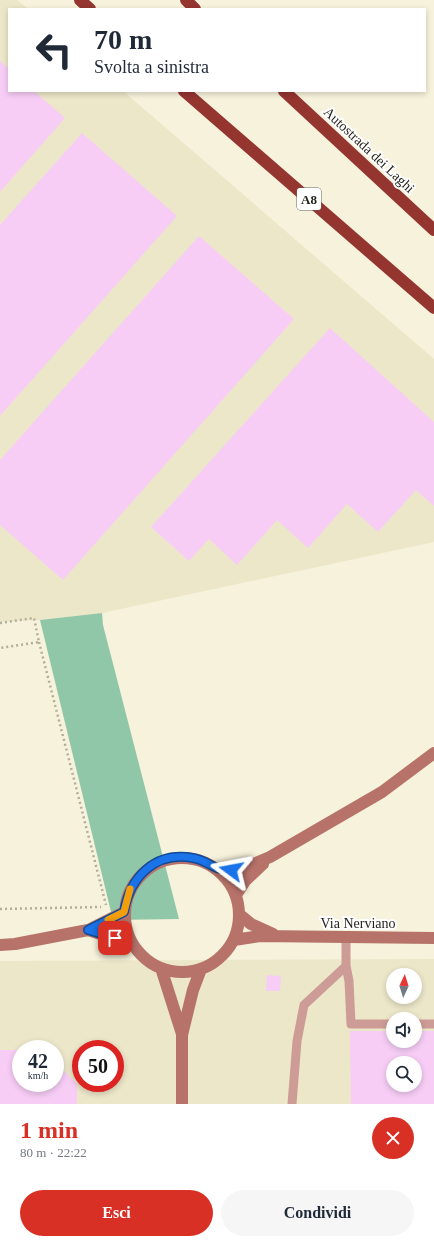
<!DOCTYPE html>
<html lang="it">
<meta charset="utf-8">
<style>
body{margin:0;font-family:Georgia,serif;background:#f6f6f7;color:#1f2937;height:100vh;display:flex;flex-direction:column;font-size:15px;white-space:nowrap}
*{box-sizing:border-box;margin:0}
p{font-size:13px;color:#747a83}
.icon{flex:none;width:22px;height:22px;fill:none;stroke:currentColor;stroke-width:2;stroke-linecap:round;stroke-linejoin:round}
.map{position:relative;height:1104px;overflow:hidden}
.panel{display:flex;flex-direction:column;background:#fff;flex:1}
.panel>*{flex:none}
.banner{position:absolute;left:8px;top:8px;width:418px;height:84px;border-radius:0px;box-shadow:0 2px 6px #0003;background:#fff;color:#1f2937;overflow:hidden}
.needle{width:26px;rotate:4deg}
.tools{position:absolute;left:386px;top:968px;display:grid;gap:8px}
.tools a{display:grid;place-items:center;width:36px;height:36px;border-radius:50%;background:#fff;box-shadow:0 2px 6px #0003;font-size:20px}
.speed{position:absolute;left:12px;top:1040px;display:flex;gap:8px;font-size:20px;font-weight:700;text-align:center}
.speed>*{display:grid;place-content:center;width:52px;height:52px;border-radius:50%;background:#fff;box-shadow:0 2px 6px #0003;line-height:1}
.speed small{font-size:10px;font-weight:400}
.speed .limit{border:6px solid #d22;background:#fff;color:#111}
.pin{position:absolute;display:grid;place-items:center;width:34px;height:34px;color:#fff;margin:-17px;border-radius:8px;box-shadow:0 2px 6px #0006}
.me{position:absolute;width:44px;margin:-22px;rotate:283deg;stroke-linejoin:round;filter:drop-shadow(0 0 3px #0008)}
.turn{display:flex;align-items:center;gap:14px;height:84px;padding:0 20px;font-size:18px}
.turn .icon{width:52px;height:52px;stroke-width:2.5}
.turn b{display:block;font-size:28px;line-height:34px}
.round{display:grid;place-items:center;flex:none;width:42px;height:42px;border-radius:21px;background:#f6f6f7}
.headline{display:flex;align-items:center;justify-content:space-between;height:68px;padding:0 20px}
h1{font-size:24px;font-weight:700;line-height:30px;color:#d93025}
.primary-button{display:flex;gap:8px;margin-top:auto;padding:8px 20px}
.primary-button a{flex:1;height:46px;border-radius:24px;background:#d93025;color:#fff;font-size:16px;font-weight:700;line-height:46px;text-align:center}
.primary-button a+a{background:#f6f6f7;color:#1f2937}
.map>svg:first-child{display:block}
.built{fill:#ece7c9;fill-rule:evenodd}
.forest{fill:#90c7a9}
.building{fill:#f7cdf6;fill-rule:evenodd}
.lines{fill:none;stroke-linecap:round;stroke-linejoin:round}
.path{stroke:#b1ae9c;stroke-width:2.5;stroke-dasharray:2 3;stroke-linecap:butt}
.lane{stroke:#cd9c96;stroke-width:9}
.secondary{stroke:#b7726a;stroke-width:12}
.highway{stroke:#953530;stroke-width:12}
.route-casing{stroke:#114b97;stroke-width:10}
.route{stroke:#1a73e8;stroke-width:7}
.slow{stroke:#f59e0b;stroke-width:7}
.labels{text-anchor:middle;dominant-baseline:central;stroke-width:4;stroke-linejoin:round;paint-order:stroke}
.shield{fill:#fefefe;stroke:#63625c;stroke-width:1}
.shield-label{font-size:13px;font-weight:bold;fill:#211f17}
.street-label{font-size:14px;fill:#211f17;stroke:#fefefe}
</style>
<div class="map">
<svg width="434" height="1104" viewBox="0 0 434 1104">
<rect width="100%" height="100%" fill="#f6f2db"/>
<path class="built" d="M0,0H17L28,9H9V91H123L434,359V542L102,613L40,620L0,622Z
M434,959V1104H0V961ZM393,975H415V997H393ZM393,1019H415V1041H393ZM21,1049H55V1083H21ZM81,1049H115V1083H81ZM393,1063H415V1085H393Z"/>
<path class="forest" d="M102,613L103,625L179,919L113,920L40,620Z"/>
<path class="building" d="M0,61L9,69V91H34L65,118L0,192Z
M82,133L177,216L0,416V225Z
M199,236L294,319L63,580L0,525V460Z
M330,328L434,422V506L416,490L378,532L347,504L308,548L277,520L237,565L209,539L189,561L151,527Z
M267,975L281,976L280,991H266Z
M350,1031H393V1041H415V1031H434V1104H351ZM393,1063H415V1085H393Z
M0,1050H21V1083H55V1062L77,1084V1104H0Z"/>
<g class="lines">
<path class="path" d="M0,623L34,618L39,642L0,648
M39,642L106,905
M0,909L101,907"/>
<path class="lane" d="M346,966L349,981L351,1024H393
M415,1024H434
M292,1104L297,1041L304,1005L346,966V938"/>
<path class="secondary" d="M125 915a57 57 0 1 1 114 0a57 57 0 1 1-114 0Z
M220,871L244,868L270,857L382,792L434,753
M236,895L245,881L263,864
M240,915L251,924L273,934
M88,930L132,944
M234,940L260,936L434,938
M0,945L15,944L88,930L124,912
M161,968L182,1034
M182,1104V1035L193,990L201,969"/>
<path class="highway" d="M80,0L90,9
M186,0L195,9
M184,91L434,308
M284,91L434,230"/>
</g>
<g class="lines">
<g class="route-casing">
<path id="route" d="M115,938L88,930L124,912C130,877 155,851 193,858C210,861 213,871 231,870"/>
</g>
<use href="#route" class="route"/>
<path class="slow" d="M108,920L124,912L130,889"/>
</g>
<g class="labels">
<rect class="shield" x="297" y="188" width="24" height="22" rx="3"/>
<g class="shield-label">
<text x="309" y="199">A8</text>
</g>
<g class="street-label">
<text transform="translate(369 150) rotate(43)">Autostrada dei Laghi</text>
<text x="358" y="923">Via Nerviano</text>
</g>
</g>
</svg>
<div class="tools">
<a><svg class="needle" viewBox="-14 -14 28 28"><path d="M0-13l5 13h-10z" fill="#e53935"/><path d="M0 13l5-13h-10z" fill="#747a83"/></svg></a>
<a><svg class="icon" aria-label="sound" viewBox="0 0 24 24"><path d="M4 9h4l5-4v14l-5-4H4zM17 9q2 3 0 6"/></svg></a>
<a><svg class="icon" aria-label="search" viewBox="0 0 24 24"><circle cx="10" cy="10" r="6"/><path d="M15 15l6 6"/></svg></a>
</div>
<div class="speed"><div>42<small>km/h</small></div><div class="limit">50</div></div>
<div class="pin" style="left:115px;top:938px;background:#d93025"><svg class="icon" aria-label="arrive" viewBox="0 0 24 24"><path d="M6 21V4h12l-3 4 3 4H6"/></svg></div>
<svg class="me" style="left:231px;top:870px" viewBox="-20 -20 40 40"><path d="M0-17L14 15 0 8-14 15z" fill="#1a73e8" stroke="#fff" stroke-width="4"/></svg>
<div class="banner">
<div class="turn"><svg class="icon" aria-label="left" viewBox="0 0 24 24"><path d="M17 20v-9H6M10 6l-5 5 5 5"/></svg><div><b>70 m</b>Svolta a sinistra</div></div>
</div>
</div>
<section class="panel">
<div class="headline"><div><h1>1 min</h1><p>80 m · 22:22</p></div><a class="round" style="background:#d93025;color:#fff"><svg class="icon" aria-label="close" viewBox="0 0 24 24"><path d="M6 6l12 12M18 6L6 18"/></svg></a></div>
<div class="primary-button"><a>Esci</a><a>Condividi</a></div>
</section>
